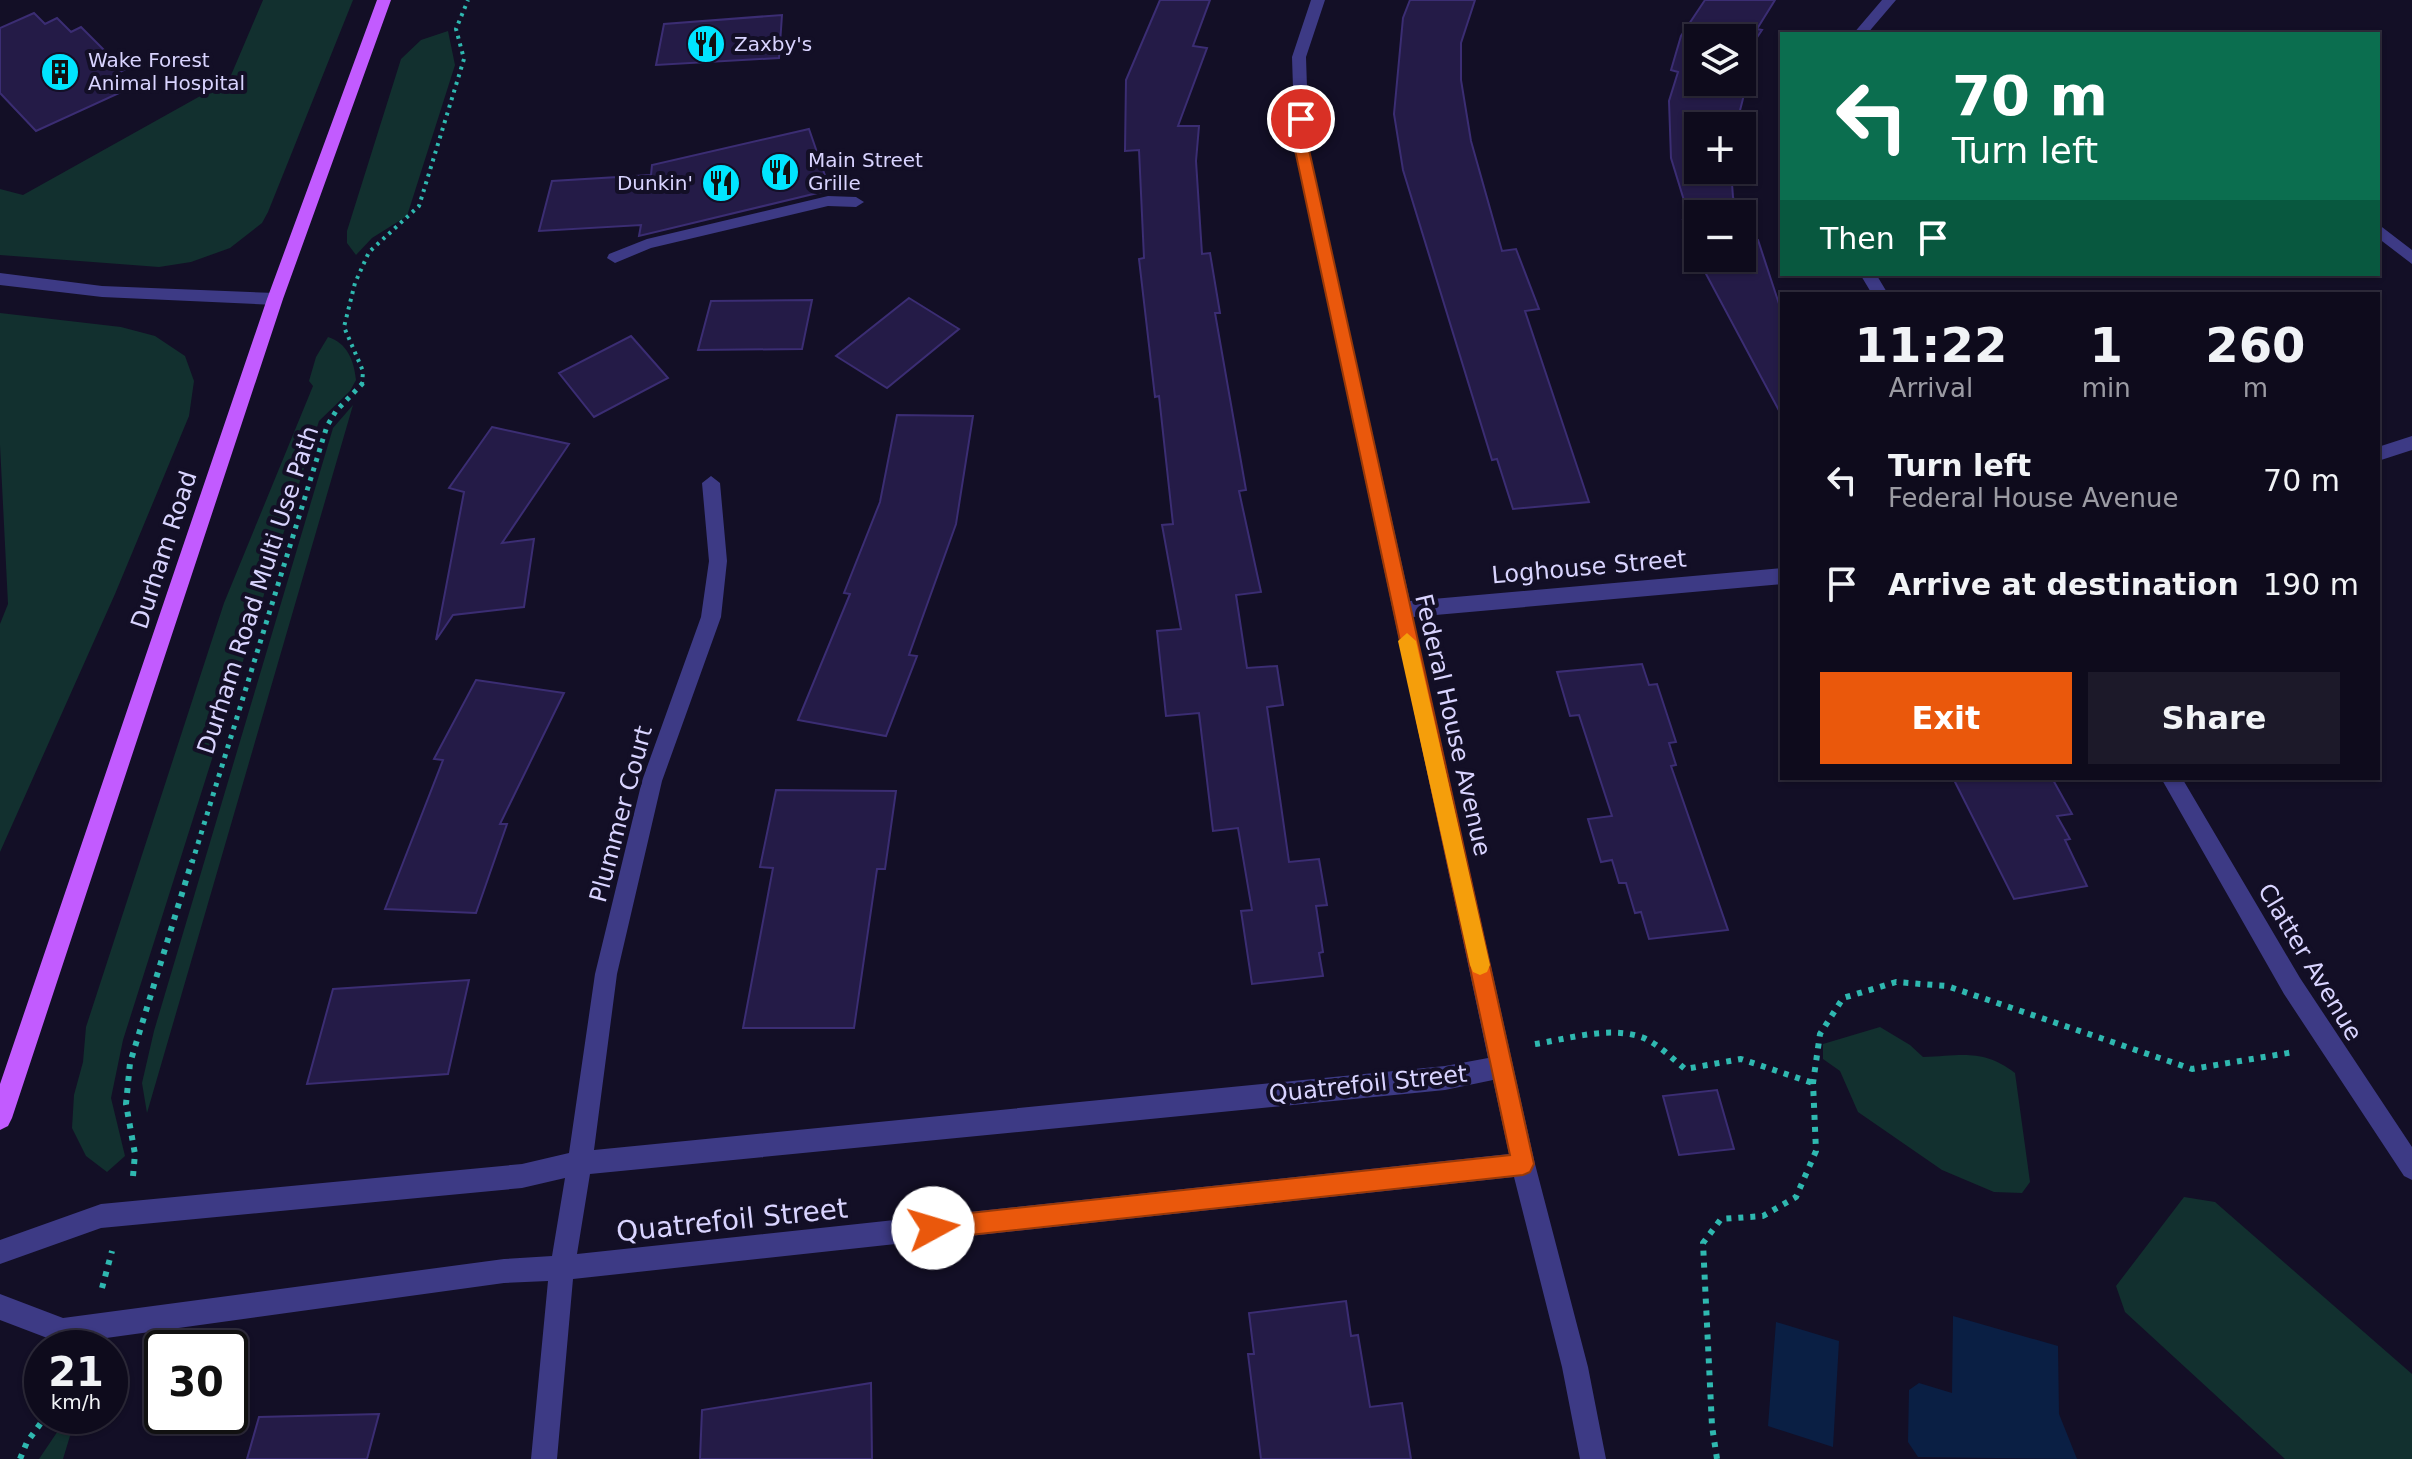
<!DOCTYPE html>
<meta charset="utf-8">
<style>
body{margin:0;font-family:"DejaVu Sans",sans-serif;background:#1c1929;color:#f1f3f6;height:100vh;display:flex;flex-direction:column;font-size:30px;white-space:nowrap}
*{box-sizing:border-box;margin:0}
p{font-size:26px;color:#9b9ba3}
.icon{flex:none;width:44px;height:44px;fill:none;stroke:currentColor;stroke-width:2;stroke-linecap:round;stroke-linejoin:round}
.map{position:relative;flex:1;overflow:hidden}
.drawer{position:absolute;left:1780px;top:292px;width:600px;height:488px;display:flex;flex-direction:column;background:#0e0b1c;border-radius:0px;box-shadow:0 2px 6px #0004,0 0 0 2px #2e2b3b}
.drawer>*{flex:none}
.hud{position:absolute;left:1780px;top:32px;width:600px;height:244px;border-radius:0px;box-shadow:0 2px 6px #0004,0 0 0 2px #2e2b3b;background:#0b6e4f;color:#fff;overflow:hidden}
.tools{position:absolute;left:1684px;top:24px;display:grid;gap:16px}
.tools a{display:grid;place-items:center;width:72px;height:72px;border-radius:0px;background:#0e0b1c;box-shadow:0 2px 6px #0004,0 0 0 2px #2e2b3b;font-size:40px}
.speed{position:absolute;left:24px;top:1330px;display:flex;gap:16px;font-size:40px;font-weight:700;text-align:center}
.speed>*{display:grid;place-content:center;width:104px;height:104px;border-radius:50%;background:#0e0b1c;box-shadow:0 2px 6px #0004,0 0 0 2px #2e2b3b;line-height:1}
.speed small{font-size:20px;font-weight:400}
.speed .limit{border:4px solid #111;border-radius:12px;background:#fff;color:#111}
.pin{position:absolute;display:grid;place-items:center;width:68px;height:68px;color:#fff;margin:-34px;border:4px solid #fff;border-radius:50%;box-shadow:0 2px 8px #0007}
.me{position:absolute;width:88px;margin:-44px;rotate:84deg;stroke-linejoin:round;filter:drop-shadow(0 0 6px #0008)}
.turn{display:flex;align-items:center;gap:28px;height:168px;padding:0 40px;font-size:36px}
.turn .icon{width:104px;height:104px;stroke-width:2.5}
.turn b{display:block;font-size:56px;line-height:68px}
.then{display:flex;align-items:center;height:76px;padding:0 40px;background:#0003;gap:16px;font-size:30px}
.eta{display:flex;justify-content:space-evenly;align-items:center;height:136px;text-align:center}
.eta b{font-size:48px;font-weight:800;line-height:56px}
.primary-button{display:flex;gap:16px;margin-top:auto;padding:16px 40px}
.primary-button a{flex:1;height:92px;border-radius:0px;background:#ea580c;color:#fff;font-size:32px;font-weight:800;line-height:92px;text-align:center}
.primary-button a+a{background:#1c1929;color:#f1f3f6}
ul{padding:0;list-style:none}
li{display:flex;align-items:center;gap:24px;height:104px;padding:0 40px}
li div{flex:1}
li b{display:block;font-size:30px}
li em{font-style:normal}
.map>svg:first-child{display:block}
.green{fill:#12302f}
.water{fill:#0a1f44}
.building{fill:#241b47;stroke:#3b2d73;stroke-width:2}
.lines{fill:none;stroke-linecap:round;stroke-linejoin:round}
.path-far2{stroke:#2fb8b0;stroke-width:4;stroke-dasharray:3 5;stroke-linecap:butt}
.path-far1{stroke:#2fb8b0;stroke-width:5;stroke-dasharray:4 6;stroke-linecap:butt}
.path{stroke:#2fb8b0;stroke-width:6;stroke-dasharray:5 7;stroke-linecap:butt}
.minor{fill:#3d3a85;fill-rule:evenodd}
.major{fill:#c25bff;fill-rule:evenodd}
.route{fill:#ea580c;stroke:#983908;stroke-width:2}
.slow{fill:#f59e0b}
.labels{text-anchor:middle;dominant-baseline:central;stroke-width:8;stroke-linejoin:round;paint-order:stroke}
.far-poi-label{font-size:20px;fill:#d9d4ff;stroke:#130f26;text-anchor:start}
.street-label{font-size:24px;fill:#d9d4ff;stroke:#130f26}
.near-street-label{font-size:28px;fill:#d9d4ff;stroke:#130f26}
</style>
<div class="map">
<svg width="2412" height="1459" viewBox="0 0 2412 1459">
<rect width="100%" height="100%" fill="#130f26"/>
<path class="green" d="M263,0H353L268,212L262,223L230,248L191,262L159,267L0,255V189L23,195L229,80Z
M448,31L455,65L407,216L372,238L356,255L347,243V231L401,59L421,40Z
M0,313L121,327L155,336L185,356L194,381L189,416L115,594L0,852V624L8,604L0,445Z
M328,337C347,343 354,360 356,380L350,391L319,421L123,1040L111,1098L125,1156L107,1172L86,1156L72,1128L74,1095L83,1062L86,1027L224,603L313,386L309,381L316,357Z
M353,405L147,1113L142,1083L154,1031L333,428Z
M1880,1027L1910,1045L1923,1057C1961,1056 1982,1048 2015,1073L2030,1182L2022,1193L1994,1192L1942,1170L1858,1112L1840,1071L1823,1059V1044Z
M2184,1197L2215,1202L2412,1374V1459H2285L2125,1312L2116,1286Z
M68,1416H76L63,1459H39Z"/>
<path class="water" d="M1953,1316L2058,1346L2059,1414L2077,1459L1918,1457L1908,1442L1909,1390L1919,1383L1952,1393Z
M1776,1322L1839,1341L1833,1447L1768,1426Z"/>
<path class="building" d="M1160,0H1210L1193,46L1207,48L1178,126H1199L1196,161L1202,254L1210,253L1220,313H1215L1246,490L1239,491L1261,592L1236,595L1247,668L1277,666L1283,705L1267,707L1289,862L1319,859L1327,905L1316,906L1323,952L1319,953L1323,976L1252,984L1241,911L1252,910L1238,828L1213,831L1199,713L1166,716L1157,631L1181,629L1162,525L1173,524L1159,396L1155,397L1139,259L1144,258L1139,150L1125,151L1126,80Z
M1410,0H1475L1461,43V80L1471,141L1502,251L1516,249L1539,309L1525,311L1589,502L1513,509L1497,459L1492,460L1403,170L1394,114L1403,18Z
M1705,0H1775L1757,29L1762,30L1742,60V38H1698V82L1747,83L1736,126H1698V170H1731L1733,197L1738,214H1698V258H1742V226L1751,240H1758L1782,313V416L1697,257H1694L1683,220H1690L1671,158L1669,101L1678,72L1671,70L1681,36Z
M34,13L45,24L57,18L71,32L81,27L124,70L114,75L128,89L36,131L0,93V28Z
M782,15L779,58L656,65L664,24Z
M809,129L830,190L639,236L641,225L539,231L552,181L651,175L652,165Z
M909,298L959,329L887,388L836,356Z
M812,300L802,349L698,350L711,301Z
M631,336L668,378L594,417L559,373Z
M897,415L973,416L956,524L909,655L917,656L886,736L798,720L850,594L844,593L880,502Z
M492,427L569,444L502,543L534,539L524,607L453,615L436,640L464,492L449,488Z
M1642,664L1649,685L1657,684L1676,742L1669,743L1676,765L1671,766L1728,930L1649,939L1641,912L1635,913L1626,883H1619L1612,860L1601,862L1588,819L1612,816L1579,715L1570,716L1557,672Z
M476,680L564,693L500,824H507L476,913L385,909L443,760L434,759Z
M1953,778H2052L2072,814L2057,816L2070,839L2065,840L2087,886L2014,899Z
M776,790L896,791L885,869H877L854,1028H743L773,868L760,867Z
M469,980L448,1074L307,1084L333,989Z
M1717,1090L1734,1149L1679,1155L1663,1096Z
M1346,1301L1351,1336L1358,1335L1370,1407L1402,1403L1411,1459H1261L1248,1354H1254L1249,1313Z
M871,1383L872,1459H700L702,1410Z
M379,1414L367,1459H247L259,1417Z"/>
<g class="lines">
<path class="path-far2" d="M362,385L363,371L344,327L355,283L369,252L419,206L464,59L456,29L468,0"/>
<path class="path-far1" d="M192,863L327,426L336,411L363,383"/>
<path class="path" d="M1535,1044C1568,1039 1611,1025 1644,1038C1659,1045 1672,1058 1685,1069L1741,1059L1813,1083
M133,1176L135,1154L126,1104L130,1063L192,861
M102,1288L112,1251
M20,1459L27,1442L46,1416
M1717,1459L1712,1426L1703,1243L1721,1219L1763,1216L1796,1197L1816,1151L1813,1083L1820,1034L1843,998L1896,982L1947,986L2192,1069L2294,1052"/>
<path class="minor" d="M1311,0H1325L1306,57L1309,150L1410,601L1782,568V584L1413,617L1535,1164L1588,1367L1606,1459H1580L1562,1367L1514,1177L573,1279L557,1459H531L548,1281L504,1283L63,1344L0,1320V1294L63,1318L504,1259L552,1256L565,1178L522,1188L101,1228L0,1264V1240L101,1204L522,1164L569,1153L595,974L642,781L701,617L709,561L702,483L711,476L720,483L727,561L721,617L662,781L617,974L594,1150L1445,1066L1488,1058L1295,150L1292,57ZM1493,1080L1509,1154L577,1254L590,1174L1445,1090Z
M1882,0H1896L1867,34H1853Z
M828,196L856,197L864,202L856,207L828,206L651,248L615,263L607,258L609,254L647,239Z
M2378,224L2412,250V264L2378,238Z
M0,273L102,286L275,293L283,299L275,305L102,297L0,285Z
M1860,274H1876L1888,294H1872Z
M2412,436V450L2378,461V447Z
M2161,778H2182L2300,978L2412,1147V1180L2404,1176L2284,994Z"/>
<path class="major" d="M377,0H391L283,299L12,1118L8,1126L0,1130V1084L267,299Z"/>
</g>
<path class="route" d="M1301,115L1308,119L1309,150L1316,181L1534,1164L1530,1172L1523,1175L933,1239L926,1236L922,1228L926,1221L933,1217L1510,1155L1295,150L1294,119Z"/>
<path class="slow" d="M1407,633L1416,641L1490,965L1487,972L1480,975L1473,972L1470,965L1398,641Z"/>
<defs>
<g id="restaurant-disc" transform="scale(2)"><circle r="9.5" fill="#00e5ff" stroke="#130f26"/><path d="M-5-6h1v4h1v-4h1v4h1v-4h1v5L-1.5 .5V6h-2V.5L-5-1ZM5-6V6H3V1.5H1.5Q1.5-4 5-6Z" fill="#111"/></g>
<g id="building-disc" transform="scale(2)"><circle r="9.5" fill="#00e5ff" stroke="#130f26"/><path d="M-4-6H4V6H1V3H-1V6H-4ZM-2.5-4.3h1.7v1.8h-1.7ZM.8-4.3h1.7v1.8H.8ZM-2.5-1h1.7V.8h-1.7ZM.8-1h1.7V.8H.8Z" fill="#111"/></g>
</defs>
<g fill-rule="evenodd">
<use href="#restaurant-disc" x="706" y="44"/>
<use href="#building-disc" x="60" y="72"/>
<use href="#restaurant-disc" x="780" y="172"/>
<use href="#restaurant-disc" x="721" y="183"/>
</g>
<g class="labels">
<g class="far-poi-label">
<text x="734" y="44">Zaxby's</text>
<text x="88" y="60">Wake Forest<tspan x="88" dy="23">Animal Hospital</tspan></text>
<text x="808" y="160">Main Street<tspan x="808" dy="23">Grille</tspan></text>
<text x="693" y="183" text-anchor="end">Dunkin'</text>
</g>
<g class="street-label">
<text transform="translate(164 550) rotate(-72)">Durham Road</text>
<text transform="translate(1589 567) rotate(-5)">Loghouse Street</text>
<text transform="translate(258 590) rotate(-72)">Durham Road Multi Use Path</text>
<text transform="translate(1453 725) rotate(77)">Federal House Avenue</text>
<text transform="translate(621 814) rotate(-75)">Plummer Court</text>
<text transform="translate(2310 962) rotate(59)">Clatter Avenue</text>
<text transform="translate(1368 1084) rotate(-6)">Quatrefoil Street</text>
</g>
<g class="near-street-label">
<text transform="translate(732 1220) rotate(-6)">Quatrefoil Street</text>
</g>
</g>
</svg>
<div class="tools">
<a><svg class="icon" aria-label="layers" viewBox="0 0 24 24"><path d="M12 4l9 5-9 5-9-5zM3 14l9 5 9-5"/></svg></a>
<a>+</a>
<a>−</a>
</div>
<div class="speed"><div>21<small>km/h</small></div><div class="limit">30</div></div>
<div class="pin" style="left:1301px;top:119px;background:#d93025"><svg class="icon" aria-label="arrive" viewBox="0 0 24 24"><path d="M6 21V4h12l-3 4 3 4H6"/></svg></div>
<svg class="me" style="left:933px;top:1228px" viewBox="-20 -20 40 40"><circle r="19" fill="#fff"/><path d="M0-13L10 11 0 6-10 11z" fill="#ea580c"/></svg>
<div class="hud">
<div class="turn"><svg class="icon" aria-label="left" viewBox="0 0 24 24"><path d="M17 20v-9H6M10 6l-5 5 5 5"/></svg><div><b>70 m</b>Turn left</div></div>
<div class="then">Then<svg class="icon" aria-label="arrive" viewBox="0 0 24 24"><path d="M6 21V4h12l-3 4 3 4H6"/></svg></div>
</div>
<section class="drawer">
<div class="eta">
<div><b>11:22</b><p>Arrival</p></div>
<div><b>1</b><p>min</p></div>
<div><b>260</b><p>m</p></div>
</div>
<ul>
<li><svg class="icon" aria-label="left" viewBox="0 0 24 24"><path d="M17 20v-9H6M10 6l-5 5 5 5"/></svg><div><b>Turn left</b><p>Federal House Avenue</p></div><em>70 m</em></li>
<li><svg class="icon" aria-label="arrive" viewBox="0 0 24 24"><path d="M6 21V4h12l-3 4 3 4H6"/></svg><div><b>Arrive at destination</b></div><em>190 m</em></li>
</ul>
<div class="primary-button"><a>Exit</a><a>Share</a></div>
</section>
</div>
